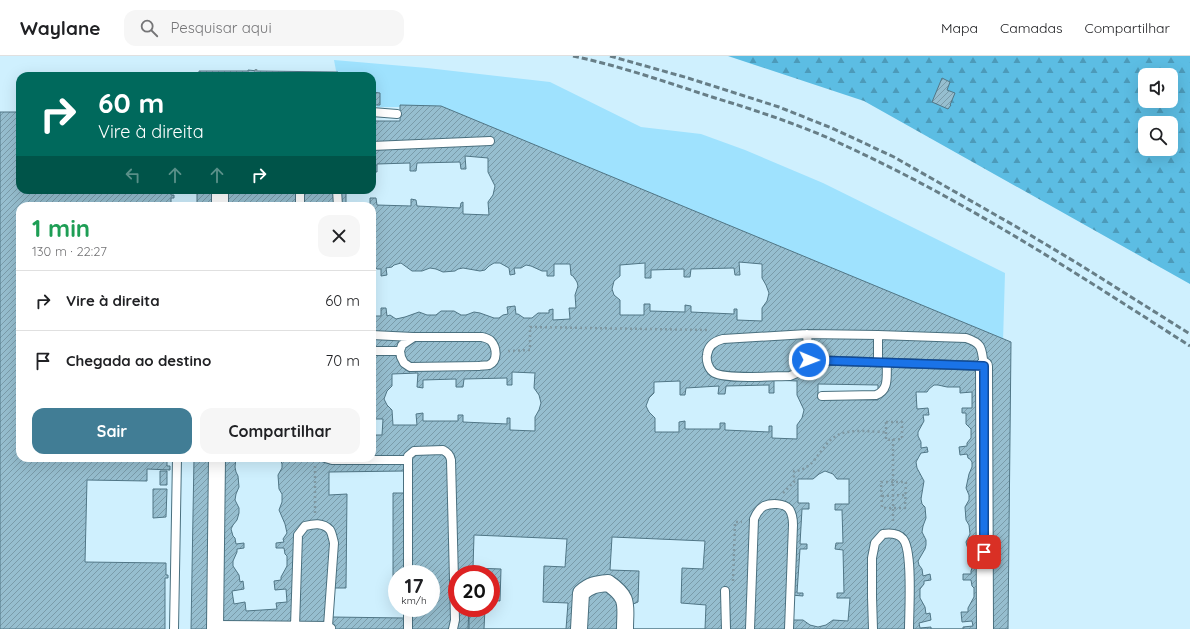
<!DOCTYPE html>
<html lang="pt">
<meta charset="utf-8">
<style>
body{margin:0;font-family:Quicksand,sans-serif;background:#f6f6f6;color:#202124;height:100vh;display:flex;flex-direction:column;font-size:15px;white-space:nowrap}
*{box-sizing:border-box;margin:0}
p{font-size:13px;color:#757577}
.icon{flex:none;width:22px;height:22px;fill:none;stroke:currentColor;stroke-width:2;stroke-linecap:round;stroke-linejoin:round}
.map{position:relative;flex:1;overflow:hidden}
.sheet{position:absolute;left:16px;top:146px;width:360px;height:260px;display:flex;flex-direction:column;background:#fff;border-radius:12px;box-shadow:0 4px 16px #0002}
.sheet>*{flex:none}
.banner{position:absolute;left:16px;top:16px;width:360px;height:122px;border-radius:12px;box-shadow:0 4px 16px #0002;background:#00695c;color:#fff;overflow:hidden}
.fabs{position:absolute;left:1138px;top:12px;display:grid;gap:8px}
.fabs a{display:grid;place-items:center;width:40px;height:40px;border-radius:8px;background:#fff;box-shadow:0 4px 16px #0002;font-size:20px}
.speed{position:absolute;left:388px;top:509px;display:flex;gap:8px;font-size:20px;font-weight:700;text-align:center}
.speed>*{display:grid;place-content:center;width:52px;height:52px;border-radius:50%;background:#fff;box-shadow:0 4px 16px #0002;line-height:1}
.speed small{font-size:10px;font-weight:400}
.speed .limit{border:6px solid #d22;background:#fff;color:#111}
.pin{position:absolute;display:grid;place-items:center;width:34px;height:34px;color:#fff;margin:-17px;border-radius:8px;box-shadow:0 2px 6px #0006}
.me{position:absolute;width:44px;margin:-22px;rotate:91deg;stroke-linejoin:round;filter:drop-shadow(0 0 3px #0008)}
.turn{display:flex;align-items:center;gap:14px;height:84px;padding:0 16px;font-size:18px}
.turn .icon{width:52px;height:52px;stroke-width:2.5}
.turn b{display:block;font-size:28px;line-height:34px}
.lanes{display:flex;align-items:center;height:38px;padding:0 16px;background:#0003;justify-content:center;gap:20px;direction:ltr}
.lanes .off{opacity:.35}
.round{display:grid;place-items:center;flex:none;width:42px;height:42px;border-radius:12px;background:#f6f6f6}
.head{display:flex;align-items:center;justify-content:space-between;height:68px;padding:0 16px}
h1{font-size:24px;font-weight:800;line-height:30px;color:#1e9e55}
.button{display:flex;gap:8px;margin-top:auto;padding:8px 16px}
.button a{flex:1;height:46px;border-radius:12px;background:#417d95;color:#fff;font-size:16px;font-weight:800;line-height:46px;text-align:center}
.button a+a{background:#f6f6f6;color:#202124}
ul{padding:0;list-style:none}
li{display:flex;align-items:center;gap:12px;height:60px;padding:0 16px;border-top:1px solid #e0e0e0}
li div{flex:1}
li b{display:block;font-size:15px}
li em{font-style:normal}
header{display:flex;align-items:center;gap:24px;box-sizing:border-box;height:56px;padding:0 20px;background:#fff;border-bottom:1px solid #e0e0e0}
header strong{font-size:19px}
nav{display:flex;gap:22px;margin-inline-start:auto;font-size:14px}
.search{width:280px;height:36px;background:#f6f6f6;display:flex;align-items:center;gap:10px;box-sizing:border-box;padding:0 14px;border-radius:12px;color:#757577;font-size:15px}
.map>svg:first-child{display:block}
.green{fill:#9fe2fe}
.forest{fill:url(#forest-firs);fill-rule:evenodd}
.building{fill:url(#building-hatch);stroke:#507686;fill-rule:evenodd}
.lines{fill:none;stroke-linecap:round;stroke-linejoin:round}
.service-casing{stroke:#4a707f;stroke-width:10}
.minor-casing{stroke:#4a707f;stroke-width:18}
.path{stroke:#7f98a2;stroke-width:2.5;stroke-dasharray:2 3;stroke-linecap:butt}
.service{stroke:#fff;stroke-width:8}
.minor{stroke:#fff;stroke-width:16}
.rail{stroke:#677e87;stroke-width:3;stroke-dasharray:6 3;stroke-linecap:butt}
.route-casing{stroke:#114b97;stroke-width:10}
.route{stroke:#1a73e8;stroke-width:7}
</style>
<header>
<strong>Waylane</strong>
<div class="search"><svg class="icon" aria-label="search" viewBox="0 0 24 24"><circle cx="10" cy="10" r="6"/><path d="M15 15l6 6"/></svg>Pesquisar aqui</div>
<nav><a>Mapa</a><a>Camadas</a><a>Compartilhar</a></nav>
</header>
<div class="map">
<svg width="1190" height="573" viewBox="0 0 1190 573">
<defs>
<pattern id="forest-firs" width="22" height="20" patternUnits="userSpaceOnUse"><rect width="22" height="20" fill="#5cbde3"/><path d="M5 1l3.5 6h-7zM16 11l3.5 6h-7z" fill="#4c9ab9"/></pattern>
<pattern id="building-hatch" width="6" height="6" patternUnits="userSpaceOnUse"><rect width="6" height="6" fill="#96becf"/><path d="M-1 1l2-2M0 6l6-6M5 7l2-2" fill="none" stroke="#7a9ba9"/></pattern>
</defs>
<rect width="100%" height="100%" fill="#cff0fe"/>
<path class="green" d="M334,4L427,12L550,26L641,71L701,78L745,94L823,127L1005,217L1003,286L436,51H377L375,39H372V20H337Z"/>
<path class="forest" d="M728,0H1190V228L864,45ZM1145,19H1171V45H1145ZM1145,67H1171V93H1145Z"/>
<path class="building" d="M248,14L258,15L338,16L337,20H199V15H248Z
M942,22L950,26L947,34L955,37L950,49H951L948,53L932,46Z
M372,36L380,37V49H372Z
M400,49L441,50L1011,286L1008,573H484L485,552H491V518H457V552H469V573H191L194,402H372V379H382L383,363H372V150H197V134H372V65H400ZM818,328L878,329V344L818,343ZM397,518H431V552H397Z
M0,56H20V134H171V139H174V142H171V150H20V402H167V410H170V414L147,413V425L87,424L85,506L166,507V519H168V522H165V573H0Z
M465,100L488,102V116L495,130L493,139L488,146L489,159L463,158V146L461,147L460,152L417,150L416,144L411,143V150L377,149L376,142H370V150H346V138L342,134H372V116H377V108L410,107V115H416L417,107L460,106L461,113H466Z
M739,206L762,208V222L766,229L769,237L767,245L762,252V265L737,264V253H734V258L691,256V250L685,249V256L650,255V248H644V259H620V244L614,239L612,233L614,225L620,220V209L645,207V222H651V214L684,213V221H690L691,213L734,212L735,219H740Z
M401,207L412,215H422L430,212L436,213L443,216L455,215L458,213L463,212L480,215L485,214L489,210L494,207H500L509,212L510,219L515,218L514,212H521L526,209L531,210L542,215H547V220H554V208H570L571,219L573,220L577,226L578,230L575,239L576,252H569L570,263L553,264V253L549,254V257H538L532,262H524L518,258H516L515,250L507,251L508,258L503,259L499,262H494L480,257L474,256L466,259H461L454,255H441L436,259H427L419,256L405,261L396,263L390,259L387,260L386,252H381V260H375L372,262V209L377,213H381V220L387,219L386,212L392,211L394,209Z
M512,316L535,317L534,332L539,339L541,347L539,354L535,361V375L510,374V362H507V368L463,366V359H458V365H423V357L416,358L417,369H393L392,354L387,349L384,343L387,335L392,330V318L418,317L417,331L423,332V324L456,323V331H463L464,323L507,322V329H512Z
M774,324L797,325V339L804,354L802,362L797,369V383L772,382V370H769V376L725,374V367H720V373H685V365L679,366V376H655V362L649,356L646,350L649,342L654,337V326L680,325V339H685L686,332L719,330L718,338H725L726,330L769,329V337H774Z
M934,329H938L947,331H960V337L972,336V352H962V357H966V368L971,373V382L967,387V390L959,391L960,399L967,398L968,402L970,403L972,406V411L969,418L966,432L969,439V444L965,451L966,464L969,469L970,478L966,486L967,490L972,500L973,509L971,515V518H963V524H971L972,530L974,532V541L968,552V556H961L962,566L972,565L973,570L963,571V573H931V571L920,572L919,567L931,564L930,557L926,558L925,551L920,542V533L924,528V525L931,524L930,518L923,520L922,513L919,509L918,505L925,493L926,489V484L922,476L923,470L926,462L925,451L922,448L921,443L924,425L917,412L916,406L921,397L928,396L927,391L921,392V386L918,380V376L924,365L923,359H929L928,352L917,353L916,336H927L929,333Z
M236,402H280L282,408V412L278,419L279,433L282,438V446L279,454L285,468L287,477L283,483L284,486L276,487V492H284L285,498L287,500V510L281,521V524L274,525L275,534L286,533L287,546L276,547L277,553L246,555L245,546L234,548L232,535L244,533L243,525L240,526L239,519L233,510V505L237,496V493L244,492V487L236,488L235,482L233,480L231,473L233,469L237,464L239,457V452L235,444L236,438L239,431L238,420L236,416L235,411Z
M160,415H167V429H160Z
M405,415V437H393V543H397V552H404V562L332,561L334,532H346L347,438L329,439V416Z
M825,415L833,418L837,423H849V448H835V454H842L843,487H836L835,493L843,494L844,537H837V542H850L848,565L833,564L826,569L818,571L810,569L803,564H789L791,539L803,540V537H797L800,493H807V488H800L802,453H809V447H798V423H813L819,418Z
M153,433H167L166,461L153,462Z
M474,479L567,483L565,511L544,510L543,546L568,547L566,573H468L469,552H491V544L500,545L501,513L473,512Z
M612,481L705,485L703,513L682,512L681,547L706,549L705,573H633L631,549L638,546L639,515L610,514Z"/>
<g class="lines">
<g class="service-casing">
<path id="service" d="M372,56L397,58
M372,90L490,85
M300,134V150
M337,134L338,150
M807,278L878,279L966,282C984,288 981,293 984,310L809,304C804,313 799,317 790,320C775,320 723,324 713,316C708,312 706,304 707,299C708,289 715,285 723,283Z
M807,278L809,304
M372,279L413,281
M878,279V306
M414,281H482C486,282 489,283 491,285C497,292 498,305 489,309C486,310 482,309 479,310L410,311L404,307L401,301L400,295L402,289Z
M372,295H400
M822,340L876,339C890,334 886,319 887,307
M325,402L332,404H408
M408,518V400L414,395L443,394C448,397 450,399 451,404L455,564L453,573
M725,535L726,573
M215,569L328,570L331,572
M295,570L298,479L305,470C313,468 323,466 330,474C332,477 333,483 334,487L328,570
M174,573L177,402
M408,573V552
M750,573L754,463C756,458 759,453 764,450C771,447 784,447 789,453C792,457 793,464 793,469L789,573
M873,573L872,541V502L875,487L883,478C890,477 898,477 903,483C913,494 909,556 909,573"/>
</g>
<g class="minor-casing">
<path id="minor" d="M220,150V134
M984,310L985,573
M215,573L217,402
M579,573L581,537C590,529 596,528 608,527C630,542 625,549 625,573"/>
</g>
<path class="path" d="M256,20V10
M508,295L530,294V271L708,274L709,275
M886,366H902V383L886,384Z
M881,426H906L905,452H882Z
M783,437L794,426V415C816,414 820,389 836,380C849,372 872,376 886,376
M882,440L905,439
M315,457V410
M893,465V383
M733,525L735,466H742"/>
<use href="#service" class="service"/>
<use href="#minor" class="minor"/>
<path class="rail" d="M573,0C620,10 666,26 712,41C758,55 804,70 848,91C967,146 1079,219 1190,290
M610,0L688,22L779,51L834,73L894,101L1015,170L1077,207L1190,278"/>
</g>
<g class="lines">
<g class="route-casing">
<path id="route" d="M809,304L984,310V496"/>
</g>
<use href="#route" class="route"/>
</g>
</svg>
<div class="fabs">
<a><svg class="icon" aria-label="sound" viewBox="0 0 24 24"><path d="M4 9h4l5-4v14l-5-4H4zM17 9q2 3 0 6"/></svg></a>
<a><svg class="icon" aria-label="search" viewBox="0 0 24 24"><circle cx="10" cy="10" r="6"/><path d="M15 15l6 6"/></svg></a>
</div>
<div class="speed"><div>17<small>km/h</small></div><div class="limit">20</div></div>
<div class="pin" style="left:984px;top:496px;background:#d93025"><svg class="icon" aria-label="arrive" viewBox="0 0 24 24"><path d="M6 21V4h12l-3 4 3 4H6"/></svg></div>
<svg class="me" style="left:809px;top:304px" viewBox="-20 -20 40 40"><circle r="17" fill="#1a73e8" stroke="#fff" stroke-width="3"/><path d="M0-11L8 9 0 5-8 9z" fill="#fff"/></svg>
<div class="banner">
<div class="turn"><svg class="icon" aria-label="right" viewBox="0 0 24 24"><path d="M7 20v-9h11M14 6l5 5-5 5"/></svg><div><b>60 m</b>Vire à direita</div></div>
<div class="lanes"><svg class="icon off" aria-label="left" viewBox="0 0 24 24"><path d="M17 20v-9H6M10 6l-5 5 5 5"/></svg><svg class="icon off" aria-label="ahead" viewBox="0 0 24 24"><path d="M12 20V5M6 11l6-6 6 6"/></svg><svg class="icon off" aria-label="ahead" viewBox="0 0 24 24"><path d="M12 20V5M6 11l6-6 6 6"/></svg><svg class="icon" aria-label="right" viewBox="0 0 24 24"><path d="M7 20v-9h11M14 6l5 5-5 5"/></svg></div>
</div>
<section class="sheet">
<div class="head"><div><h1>1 min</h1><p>130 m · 22:27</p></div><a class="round"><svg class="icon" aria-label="close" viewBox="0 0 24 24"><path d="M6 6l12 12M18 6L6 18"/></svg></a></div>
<ul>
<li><svg class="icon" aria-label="right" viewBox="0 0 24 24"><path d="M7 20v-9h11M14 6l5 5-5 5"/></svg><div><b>Vire à direita</b></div><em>60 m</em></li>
<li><svg class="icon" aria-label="arrive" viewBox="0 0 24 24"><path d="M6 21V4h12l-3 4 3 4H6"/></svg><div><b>Chegada ao destino</b></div><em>70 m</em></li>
</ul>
<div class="button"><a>Sair</a><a>Compartilhar</a></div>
</section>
</div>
